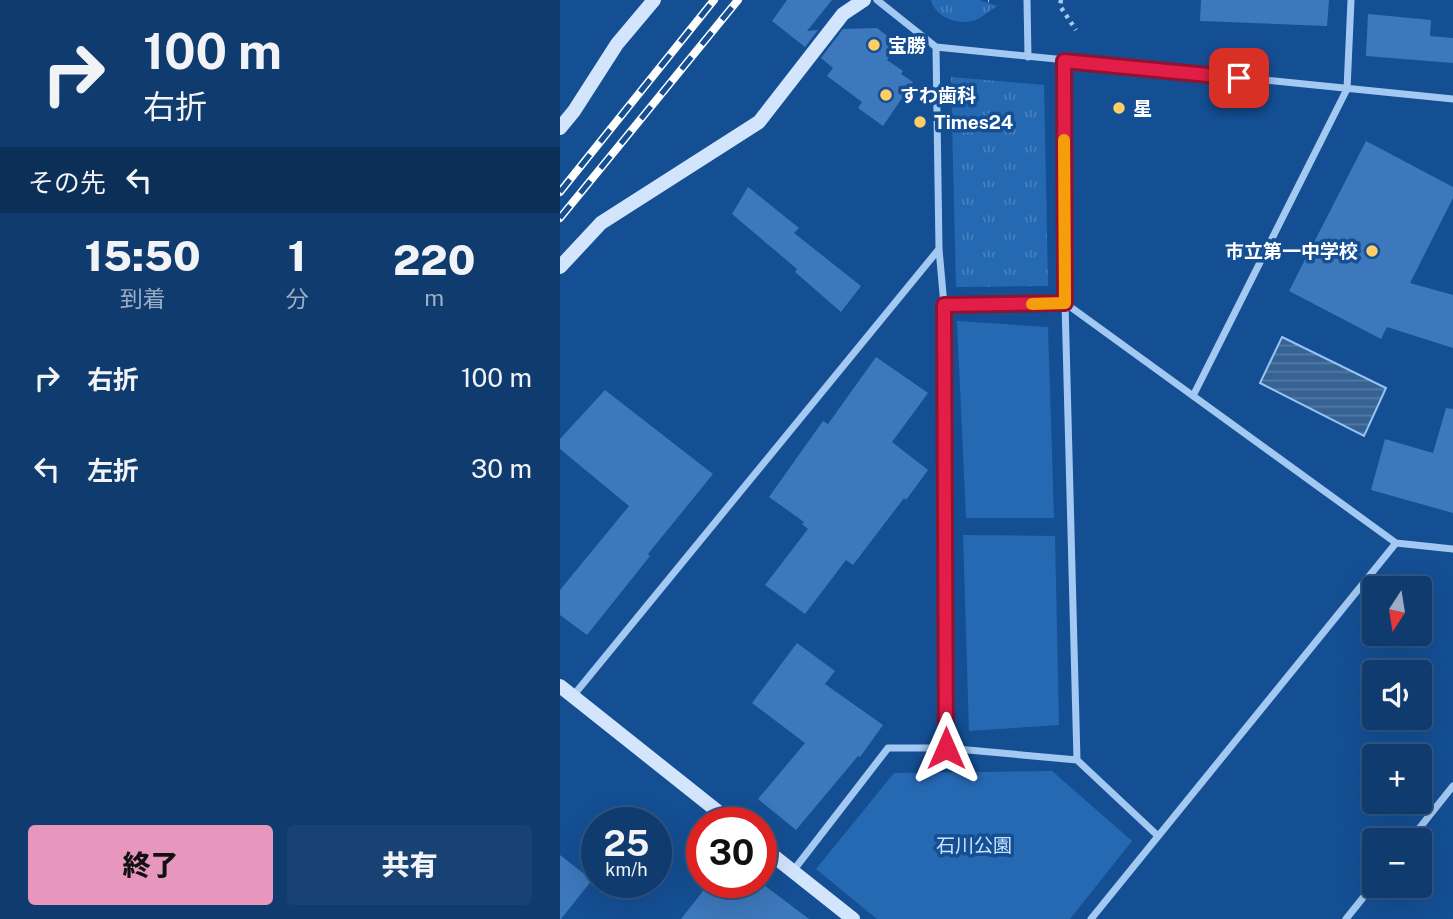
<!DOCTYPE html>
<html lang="ja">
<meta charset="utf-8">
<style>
body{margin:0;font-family:"Public Sans","Noto Sans JP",sans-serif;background:#184274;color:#f1f3f6;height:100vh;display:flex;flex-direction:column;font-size:26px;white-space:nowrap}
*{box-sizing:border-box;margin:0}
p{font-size:23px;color:#9badc3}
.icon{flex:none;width:38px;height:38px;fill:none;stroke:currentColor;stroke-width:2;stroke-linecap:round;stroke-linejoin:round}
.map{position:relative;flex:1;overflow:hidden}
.sheet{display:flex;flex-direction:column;background:#0f3b6f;width:560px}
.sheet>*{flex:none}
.top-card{background:#0f3b6f;color:#f1f3f6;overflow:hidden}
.needle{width:46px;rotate:192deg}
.fabs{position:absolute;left:802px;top:576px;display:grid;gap:14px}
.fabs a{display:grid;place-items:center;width:70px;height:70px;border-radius:7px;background:#0f3b6f;box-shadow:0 7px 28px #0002,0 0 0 2px #2f5582;font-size:35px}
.speed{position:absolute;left:21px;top:807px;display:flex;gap:14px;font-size:35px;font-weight:700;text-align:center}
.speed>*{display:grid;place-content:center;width:91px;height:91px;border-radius:50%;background:#0f3b6f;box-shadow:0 7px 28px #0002,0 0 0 2px #2f5582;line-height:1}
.speed small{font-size:18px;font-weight:400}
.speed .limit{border:10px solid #d22;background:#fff;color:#111}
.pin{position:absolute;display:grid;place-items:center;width:60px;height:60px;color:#fff;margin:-30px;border-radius:14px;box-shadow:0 4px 10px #0006}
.me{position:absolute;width:77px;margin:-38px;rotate:0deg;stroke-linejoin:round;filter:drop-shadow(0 0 5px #0008)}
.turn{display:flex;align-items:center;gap:24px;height:147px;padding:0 28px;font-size:32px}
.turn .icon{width:91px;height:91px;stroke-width:2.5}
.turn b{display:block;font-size:49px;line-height:60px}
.then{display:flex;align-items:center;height:66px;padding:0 28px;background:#0003;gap:14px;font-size:26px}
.eta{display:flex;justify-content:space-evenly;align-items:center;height:119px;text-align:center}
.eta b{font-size:42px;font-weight:800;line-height:49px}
.cta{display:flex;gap:14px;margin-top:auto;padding:14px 28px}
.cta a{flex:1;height:80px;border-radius:7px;background:#e797bd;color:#111;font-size:28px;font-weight:800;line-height:80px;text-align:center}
.cta a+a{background:#184274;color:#f1f3f6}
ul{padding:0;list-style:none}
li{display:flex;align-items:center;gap:21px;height:91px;padding:0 28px}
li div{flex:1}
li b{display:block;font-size:26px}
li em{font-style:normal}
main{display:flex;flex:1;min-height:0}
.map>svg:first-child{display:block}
.grass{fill:url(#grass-tufts)}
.park{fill:#2669b3}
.water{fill:url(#water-rules);stroke:#95c4f5;stroke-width:2}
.building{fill:#3d78bc}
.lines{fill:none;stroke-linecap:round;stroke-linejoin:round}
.path{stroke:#a3c9f2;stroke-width:4.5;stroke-dasharray:3.5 5;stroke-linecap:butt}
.street{stroke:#a3c9f2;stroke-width:7}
.secondary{stroke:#d2e5fc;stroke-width:14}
.rail-casing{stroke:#fff;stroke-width:8}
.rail{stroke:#144f94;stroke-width:5;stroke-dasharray:16;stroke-linecap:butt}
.route-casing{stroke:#92132f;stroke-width:18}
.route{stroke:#e11d48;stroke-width:12}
.slow{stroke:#f59e0b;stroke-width:12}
.poi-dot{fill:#ffce64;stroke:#144f94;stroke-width:2.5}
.labels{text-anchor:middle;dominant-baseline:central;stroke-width:7;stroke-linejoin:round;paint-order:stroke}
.poi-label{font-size:19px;font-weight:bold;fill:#fff;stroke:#144f94;text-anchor:start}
.park-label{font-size:19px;fill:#cbe2fc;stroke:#144f94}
</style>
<main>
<section class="sheet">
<div class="top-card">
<div class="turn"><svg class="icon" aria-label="right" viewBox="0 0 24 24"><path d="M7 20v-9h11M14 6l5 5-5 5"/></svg><div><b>100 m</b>右折</div></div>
<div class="then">その先<svg class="icon" aria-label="left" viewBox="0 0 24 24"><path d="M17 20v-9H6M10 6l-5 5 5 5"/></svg></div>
</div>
<div class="eta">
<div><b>15:50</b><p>到着</p></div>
<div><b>1</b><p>分</p></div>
<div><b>220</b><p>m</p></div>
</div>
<ul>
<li><svg class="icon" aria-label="right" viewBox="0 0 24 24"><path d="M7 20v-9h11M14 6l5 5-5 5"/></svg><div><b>右折</b></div><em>100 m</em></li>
<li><svg class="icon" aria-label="left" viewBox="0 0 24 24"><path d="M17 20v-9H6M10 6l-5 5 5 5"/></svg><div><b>左折</b></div><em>30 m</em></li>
</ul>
<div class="cta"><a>終了</a><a>共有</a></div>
</section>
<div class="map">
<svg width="893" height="919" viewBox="0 0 893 919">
<defs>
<pattern id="grass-tufts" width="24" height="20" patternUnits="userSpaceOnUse" patternTransform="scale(1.75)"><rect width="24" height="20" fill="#2669b3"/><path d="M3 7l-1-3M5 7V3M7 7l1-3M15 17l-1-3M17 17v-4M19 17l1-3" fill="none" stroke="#4780be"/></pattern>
<pattern id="water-rules" width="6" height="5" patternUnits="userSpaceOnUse" patternTransform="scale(1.75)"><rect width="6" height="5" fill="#366294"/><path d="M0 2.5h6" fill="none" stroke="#547aa4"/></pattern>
</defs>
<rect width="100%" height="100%" fill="#144f94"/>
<path class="grass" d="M371,0H419L437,6C430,10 424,16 418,19C401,27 375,18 371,0Z
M391,77L484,85L488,286L396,287Z"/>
<path class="park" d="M397,321L488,327L494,518H406Z
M403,535L495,536L499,725L409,731Z
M492,771L572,841L510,919H317L256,869L334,773Z"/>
<path class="water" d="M722,337L826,388L804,436L700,383Z"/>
<path class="building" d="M227,0H272L247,31L258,30L245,47L212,21Z
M641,0H769L767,26L640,21Z
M808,14L871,20L870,36L893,38V63L806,56Z
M317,28L339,45L327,60L343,71L341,74L353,82L323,126L298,108L302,102L267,76L273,68L261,58L283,29Z
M806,141L893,187V198L850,283L893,295V348L827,327L821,339L729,291Z
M188,187L239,228L234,233L301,286L281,312L235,272L237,269L172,214Z
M316,357L368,393L332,442L368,470L346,500L344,498L293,565L286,560L245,614L205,585L248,529L242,524L244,522L209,497L263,421L268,424Z
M45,390L153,474L88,554L90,556L27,635L0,615V590L69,506L0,449V439Z
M886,408L893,409V513L811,490L825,439L873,453Z
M237,643L275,671L265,684L323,725L300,757L298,756L236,830L198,799L245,743L192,703Z
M0,855L32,880L1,919H0Z
M150,882H200L249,919H121Z"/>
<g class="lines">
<path class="path" d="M428,0H429
M501,0L500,6L516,30"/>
<path class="street" d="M317,0L376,47L893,99
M467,0L468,57
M376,47L379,249L384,305L386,748
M504,61L505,303L517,760
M384,305L505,303L836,543L893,549
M633,396L787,89L791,0
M13,696L379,249
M850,840L893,786
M233,871L328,748H386L517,760L597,835
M531,919L836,543
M786,919L814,884"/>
<path class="secondary" d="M0,128L14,111L57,44L94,0
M0,267L41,223L199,122L283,14L304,0
M0,686L171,822
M201,846L293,919"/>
<g class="rail-casing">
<path id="rail" d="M0,192L154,0
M0,218L178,0"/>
</g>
<use href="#rail" class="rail"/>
</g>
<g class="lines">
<g class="route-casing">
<path id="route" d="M386,748L384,305L505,303L504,61L679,78"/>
</g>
<use href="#route" class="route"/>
<path class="slow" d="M472,304L505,303L504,140"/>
</g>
<g class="poi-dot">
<circle cx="314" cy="45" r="7"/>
<circle cx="326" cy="95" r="7"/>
<circle cx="559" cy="108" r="7"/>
<circle cx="360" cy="122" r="7"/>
<circle cx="812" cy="251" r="7"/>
</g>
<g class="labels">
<g class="poi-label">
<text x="328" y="45">宝勝</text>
<text x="340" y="95">すわ歯科</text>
<text x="573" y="108">星</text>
<text x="374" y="122">Times24</text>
<text x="798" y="251" text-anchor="end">市立第一中学校</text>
</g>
<g class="park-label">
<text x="414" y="845">石川公園</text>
</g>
</g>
</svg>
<div class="fabs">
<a><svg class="needle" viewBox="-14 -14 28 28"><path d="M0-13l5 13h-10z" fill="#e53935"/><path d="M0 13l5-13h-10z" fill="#9badc3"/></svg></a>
<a><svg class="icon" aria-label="sound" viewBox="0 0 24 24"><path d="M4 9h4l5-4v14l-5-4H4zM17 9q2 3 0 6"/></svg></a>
<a>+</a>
<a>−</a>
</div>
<div class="speed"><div>25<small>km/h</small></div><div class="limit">30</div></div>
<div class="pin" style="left:679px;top:78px;background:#d93025"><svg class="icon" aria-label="arrive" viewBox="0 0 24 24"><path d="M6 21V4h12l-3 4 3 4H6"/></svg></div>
<svg class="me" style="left:386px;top:748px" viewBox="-20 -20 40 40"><path d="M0-17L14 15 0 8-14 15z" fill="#e11d48" stroke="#fff" stroke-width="4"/></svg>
</div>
</main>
